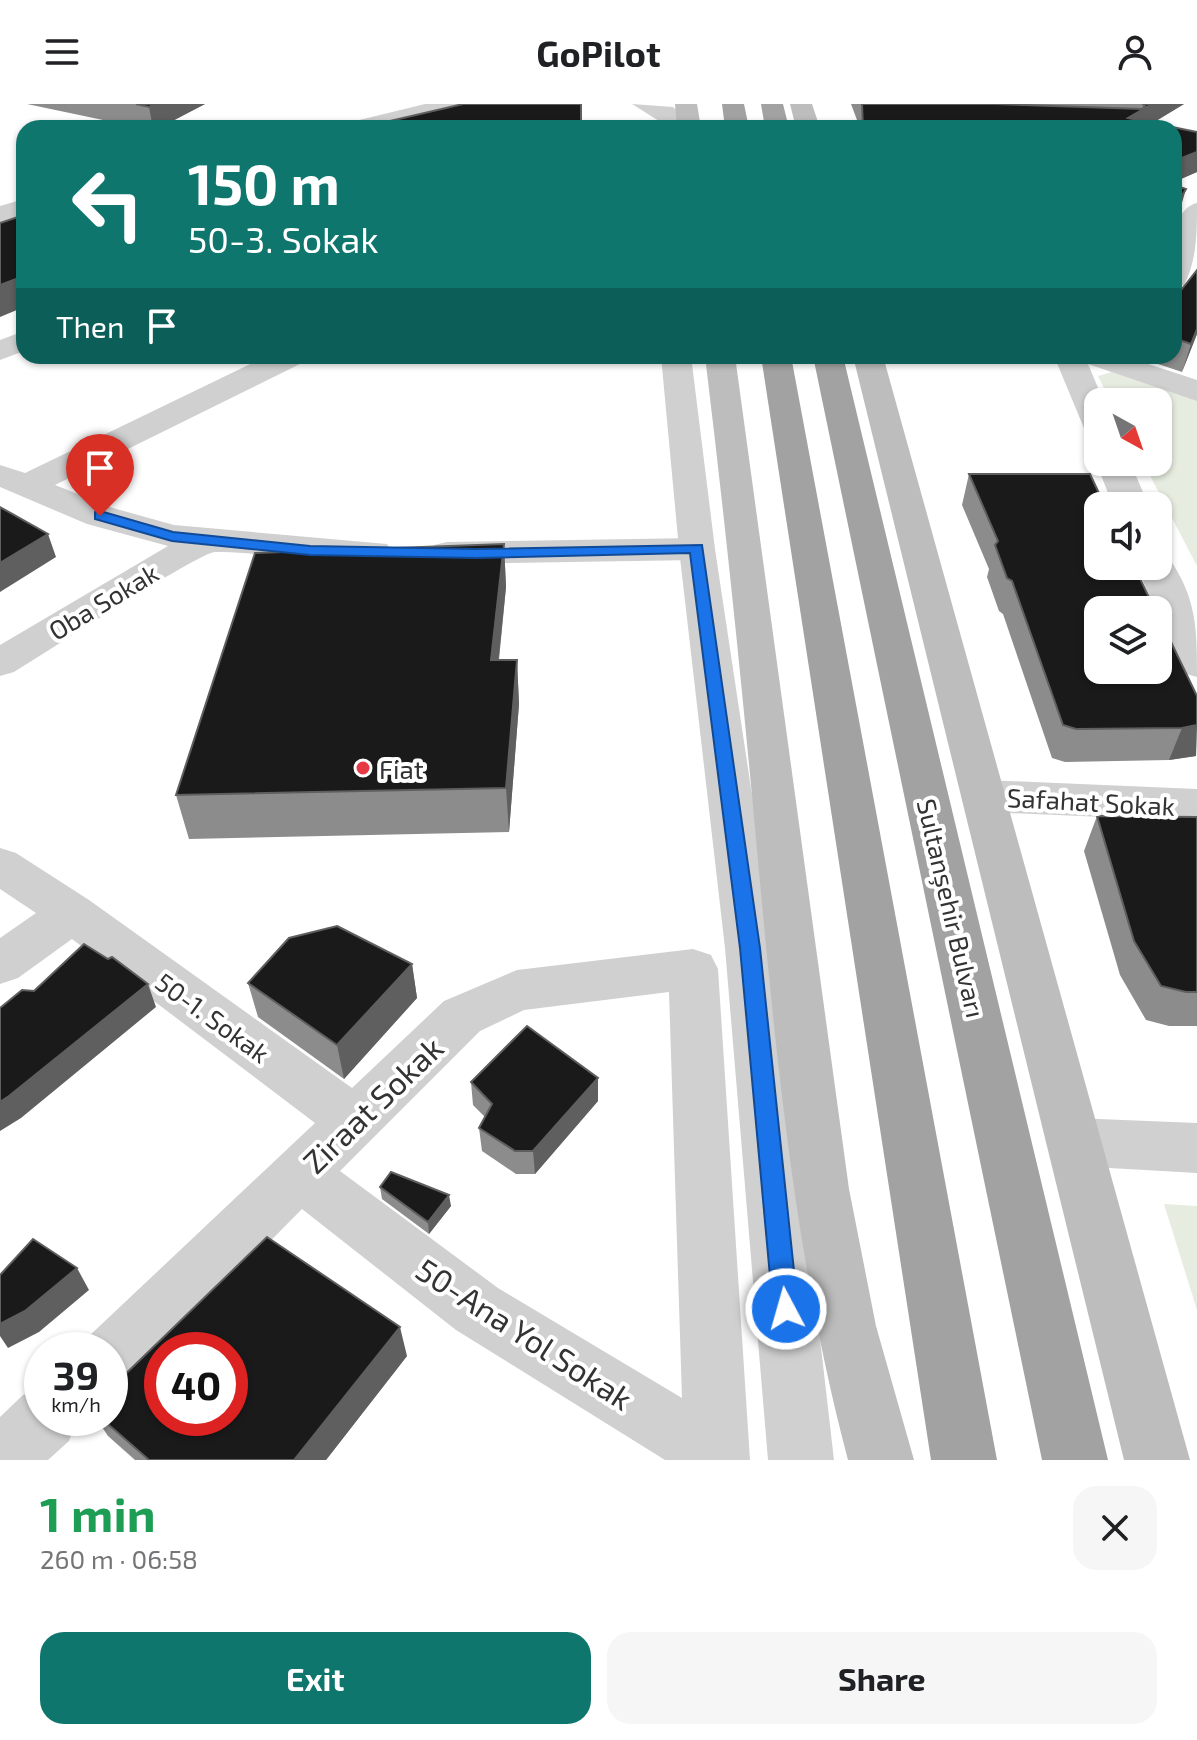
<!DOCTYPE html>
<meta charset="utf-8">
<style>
body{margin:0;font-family:"Exo 2",sans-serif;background:#f6f6f6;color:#202124;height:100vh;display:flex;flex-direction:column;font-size:30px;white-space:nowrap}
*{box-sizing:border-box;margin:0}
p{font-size:26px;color:#757577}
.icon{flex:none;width:44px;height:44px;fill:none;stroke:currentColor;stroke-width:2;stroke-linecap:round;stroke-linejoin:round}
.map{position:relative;height:1356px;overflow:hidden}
.sheet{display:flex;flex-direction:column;background:#fff;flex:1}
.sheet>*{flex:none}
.guide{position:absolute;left:16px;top:16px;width:1166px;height:244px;border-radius:24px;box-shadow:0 2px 6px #0004;background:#0f766e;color:#fff;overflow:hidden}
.needle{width:52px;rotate:140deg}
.fabs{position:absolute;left:1084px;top:284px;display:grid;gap:16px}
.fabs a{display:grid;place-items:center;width:88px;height:88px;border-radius:16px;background:#fff;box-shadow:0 2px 6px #0004;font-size:40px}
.speed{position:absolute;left:24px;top:1228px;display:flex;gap:16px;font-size:40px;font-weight:700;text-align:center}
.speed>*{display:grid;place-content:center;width:104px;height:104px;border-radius:50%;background:#fff;box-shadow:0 2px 6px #0004;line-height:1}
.speed small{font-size:20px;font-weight:400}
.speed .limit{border:12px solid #d22;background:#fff;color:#111}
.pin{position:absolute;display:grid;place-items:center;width:68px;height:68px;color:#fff;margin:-82px -34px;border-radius:50% 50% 50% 0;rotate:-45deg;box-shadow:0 0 8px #0007}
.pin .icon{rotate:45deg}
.me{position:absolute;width:88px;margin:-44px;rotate:354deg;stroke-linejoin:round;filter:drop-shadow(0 0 6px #0008)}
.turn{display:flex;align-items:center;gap:28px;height:168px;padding:0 40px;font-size:36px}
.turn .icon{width:104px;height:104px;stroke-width:2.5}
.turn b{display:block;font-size:56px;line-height:68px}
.then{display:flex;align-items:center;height:76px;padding:0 40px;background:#0003;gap:16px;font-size:30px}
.round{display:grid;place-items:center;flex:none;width:84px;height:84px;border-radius:24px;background:#f6f6f6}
.overview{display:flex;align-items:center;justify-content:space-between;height:136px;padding:0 40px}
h1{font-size:48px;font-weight:700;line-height:60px;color:#1e9e55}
.primary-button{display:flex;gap:16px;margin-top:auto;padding:16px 40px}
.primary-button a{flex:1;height:92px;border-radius:24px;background:#0f766e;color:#fff;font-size:32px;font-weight:700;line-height:92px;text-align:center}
.primary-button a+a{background:#f6f6f6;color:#202124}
header{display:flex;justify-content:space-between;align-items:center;height:104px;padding:0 40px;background:#fff;font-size:36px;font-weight:700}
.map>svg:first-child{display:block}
.green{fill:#e6ecdf}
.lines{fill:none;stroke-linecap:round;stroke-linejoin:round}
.minor{fill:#d0d0d0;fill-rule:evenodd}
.tertiary{fill:#d0d0d0;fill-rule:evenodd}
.secondary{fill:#bdbdbd;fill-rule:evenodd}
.trunk{fill:#a2a2a2;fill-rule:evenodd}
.wall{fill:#8c8c8c}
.shaded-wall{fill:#5f5f5f}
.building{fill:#1a1a1a;stroke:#5f5f5f;stroke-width:2;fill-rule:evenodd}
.route{fill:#1a73e8;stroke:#114b97;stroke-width:2}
.poi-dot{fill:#e63946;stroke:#fff;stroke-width:3}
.labels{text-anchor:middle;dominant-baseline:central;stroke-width:8;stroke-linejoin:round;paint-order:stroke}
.street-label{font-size:26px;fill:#333;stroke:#fff}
.poi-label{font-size:26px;fill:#333;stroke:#fff;text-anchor:start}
.near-street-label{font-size:32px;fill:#333;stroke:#fff}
</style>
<header><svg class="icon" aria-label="menu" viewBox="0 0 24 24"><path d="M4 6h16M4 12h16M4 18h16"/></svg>GoPilot<svg class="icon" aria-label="person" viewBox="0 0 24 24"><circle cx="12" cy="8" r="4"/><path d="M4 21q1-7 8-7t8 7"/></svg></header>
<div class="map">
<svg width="1197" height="1356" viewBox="0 0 1197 1356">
<rect width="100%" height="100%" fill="#fff"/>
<path class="green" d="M1112,268L1197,296V462L1143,358H1158V298H1111L1098,272Z
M1164,1100L1197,1102V1206Z"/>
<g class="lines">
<path class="minor" d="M1197,99C1197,127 1197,157 1184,181L1174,184C1174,160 1167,106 1197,99Z
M24,227V247L0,256V236Z
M267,252H306L302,259L55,381L113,404L174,421L387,440L392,448L387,456C330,470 272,446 215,448C199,448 41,552 14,568L0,572V541L168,442L87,420L0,383V361L25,369Z
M1054,252H1124L1197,276V297L1088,260L1104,298H1098V332L1086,329Z
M1098,355V358H1130L1149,402H1113L1096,358Z
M697,434L710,437L715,445L710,453L697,456L447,460L434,457L429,449L434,441L447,438Z
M1158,451L1169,454C1197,495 1197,525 1197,573L1183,569L1177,560L1137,462H1158Z
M984,676L1197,685V717L984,708L968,703L962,692L968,681Z
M0,744L16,749L89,796L352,984L444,897L517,866L693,845L711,851L718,865L750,1356H665L456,1226L302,1105L132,1277L110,1286V1246H83L88,1233L315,1019L72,835L18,874L0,880V834L36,809L0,785ZM669,888L682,1294L498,1184L340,1067L480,927L524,906Z
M1074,1014L1197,1019V1069L1074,1062L1054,1055L1046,1038L1054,1021Z
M42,1284V1314H78L69,1337L48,1356H0V1313L23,1291Z"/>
<path class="tertiary" d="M425,0H464L461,5L384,24H343L347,19Z
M632,0L673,3L696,24H670Z
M24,95V112L0,119V102Z
M661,252H691L715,445L775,844L834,1356H768L725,844L679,445Z"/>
<path class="secondary" d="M675,0H697L701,24H677Z
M790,0H812L820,24H796Z
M705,252H735L849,1085L876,1222L914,1356H848C795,1156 776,952 757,746C742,581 725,416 705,252Z
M853,252H883L1190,1356H1124Z"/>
<path class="trunk" d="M722,0H744L749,24H725Z
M761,0H783L789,24H765Z
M761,252H791L997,1356H931Z
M813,252H843L1108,1356H1042Z"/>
</g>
<path class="wall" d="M27,0H205L159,24H141Z
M851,0H1184L1153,19L1197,28V68L1174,78V24H860Z
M1197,166V230L1182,268L1140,254L1141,252H1174V195Z
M420,252H576V256L421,258Z
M969,370L1197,592L1196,652L1169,656L1065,658L1052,654L1003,510L999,507L987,473L989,465L962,401Z
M504,440L506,483L499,556H517L519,600L509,728L189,735L176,691Z
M1097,712L1197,713V922H1169L1146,916L1120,871L1084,747Z
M412,860L417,894L344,975L258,913L248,879Z
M598,974V997L535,1070H516L482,1047L479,1024L485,1013L473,1001L471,978Z
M380,1083L451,1102L429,1130L382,1095Z
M407,1252L326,1356H135L108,1332L96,1314H110Z"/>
<path class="shaded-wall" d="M154,0H205L159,24H153L149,3Z
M1152,0H1184L1144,24L1128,14Z
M1197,48V68L1174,78V57Z
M1186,85L1179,109L1174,118V105Z
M24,172V203L0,213V181Z
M1197,225V230L1182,268L1191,240Z
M48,430L56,453L0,488V459Z
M504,440L506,483L494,600L491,556Z
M517,556L519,600L509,728L506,684Z
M1197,621L1196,652L1169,656L1182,624Z
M412,860L417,894L344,975L337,941Z
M148,880L156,903L21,1014L0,1027V998Z
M598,974V997L535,1070L533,1047Z
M449,1091L451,1102L429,1130L428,1118Z
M77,1164L89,1186L39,1228L8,1244L0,1232V1220Z
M400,1223L407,1252L326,1356H294Z"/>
<path class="building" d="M136,0H154L149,3Z
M463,0H581V24H360Z
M862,0H995L1142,5L1145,2L1143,0H1152L1128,14L1197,28V48L1174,57V24H863Z
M1174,81L1186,85L1174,105Z
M24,111V172L0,181V119Z
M1197,166V225L1191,240L1174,234V195Z
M969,370H1090L1105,402H1098V462H1134L1155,506H1098V566H1158V511L1197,592V621L1182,624L1076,625L1063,621L1012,477L1007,474L995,441L998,437Z
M0,403L48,430L0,459Z
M504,440L491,556H517L506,684L176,691L255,449Z
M1097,712L1197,713V888H1186L1161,882L1134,837Z
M337,822L412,860L337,941L248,879L289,834Z
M84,840L108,855L112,853L148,880L9,992L0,998V904L22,886L34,887Z
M527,922L598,974L533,1047H515L479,1024L492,1000L471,978Z
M391,1068L449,1091L428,1118L380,1083Z
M267,1133L400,1223L294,1356H149L101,1314H110V1285ZM162,1246H230V1314H162Z
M33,1135L77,1164L25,1207L0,1220V1171Z"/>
<path class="route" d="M100,407L173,428L310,442L476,445L702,441L760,844L798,1205L795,1214L786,1218L777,1214L773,1205L740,844L690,449L476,454L310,451L172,437L95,415V408Z"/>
<circle class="poi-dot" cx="363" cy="664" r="8"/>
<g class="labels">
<g class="street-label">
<text transform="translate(103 497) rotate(-31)">Oba Sokak</text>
<text transform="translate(1091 697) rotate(3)">Safahat Sokak</text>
<text transform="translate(952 804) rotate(77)">Sultanşehir Bulvarı</text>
<text transform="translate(213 913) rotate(36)">50-1. Sokak</text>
</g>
<g class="poi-label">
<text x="379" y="664">Fiat</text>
</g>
<g class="near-street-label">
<text transform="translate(372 1000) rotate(-44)">Ziraat Sokak</text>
<text transform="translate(525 1229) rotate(33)">50-Ana Yol Sokak</text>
</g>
</g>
</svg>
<div class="fabs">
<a><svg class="needle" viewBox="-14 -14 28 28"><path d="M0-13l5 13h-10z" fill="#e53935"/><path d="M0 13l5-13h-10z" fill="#757577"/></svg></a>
<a><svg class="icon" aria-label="sound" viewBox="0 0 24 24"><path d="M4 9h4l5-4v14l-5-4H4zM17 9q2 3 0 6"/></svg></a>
<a><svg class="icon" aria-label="layers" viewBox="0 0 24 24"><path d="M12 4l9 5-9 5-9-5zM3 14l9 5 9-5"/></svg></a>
</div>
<div class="speed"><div>39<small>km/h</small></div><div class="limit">40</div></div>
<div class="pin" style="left:100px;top:412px;background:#d93025"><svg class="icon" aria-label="arrive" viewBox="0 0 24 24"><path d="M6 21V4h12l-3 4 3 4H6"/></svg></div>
<svg class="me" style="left:786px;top:1205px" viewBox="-20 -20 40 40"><circle r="17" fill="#1a73e8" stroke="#fff" stroke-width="3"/><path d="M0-11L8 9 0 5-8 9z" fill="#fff"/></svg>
<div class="guide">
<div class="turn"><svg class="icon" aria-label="left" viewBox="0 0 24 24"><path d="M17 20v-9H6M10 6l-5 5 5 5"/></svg><div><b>150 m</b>50-3. Sokak</div></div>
<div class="then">Then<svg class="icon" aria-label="arrive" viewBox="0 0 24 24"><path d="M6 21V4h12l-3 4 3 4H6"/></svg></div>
</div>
</div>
<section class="sheet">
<div class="overview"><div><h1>1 min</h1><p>260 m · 06:58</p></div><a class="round"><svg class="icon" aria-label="close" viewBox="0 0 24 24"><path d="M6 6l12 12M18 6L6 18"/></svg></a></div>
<div class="primary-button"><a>Exit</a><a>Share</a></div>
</section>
